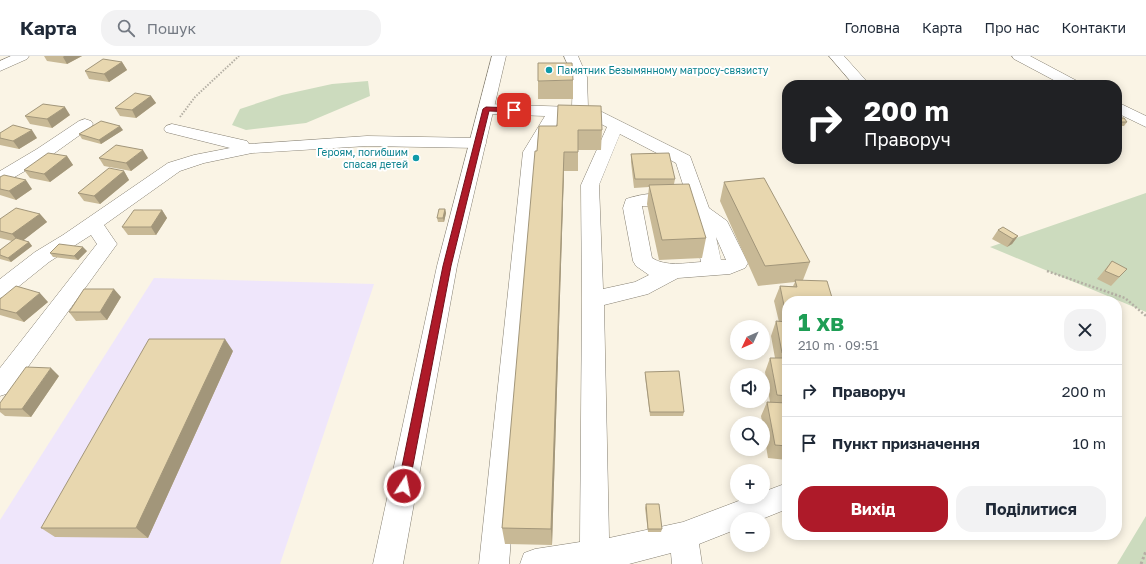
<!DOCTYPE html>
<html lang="uk">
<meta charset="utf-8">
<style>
body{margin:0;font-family:"Golos Text",sans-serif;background:#f2f2f3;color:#1f2937;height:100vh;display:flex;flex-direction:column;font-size:15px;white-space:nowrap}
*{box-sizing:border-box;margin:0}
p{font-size:13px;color:#747a83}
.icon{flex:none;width:22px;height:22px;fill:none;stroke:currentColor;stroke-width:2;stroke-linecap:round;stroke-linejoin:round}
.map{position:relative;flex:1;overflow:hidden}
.details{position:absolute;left:782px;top:240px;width:340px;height:244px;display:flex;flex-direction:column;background:#fff;border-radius:16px;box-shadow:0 2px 10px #0003}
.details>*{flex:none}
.hud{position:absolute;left:782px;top:24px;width:340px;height:84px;border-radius:16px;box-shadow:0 2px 10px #0003;background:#202124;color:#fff;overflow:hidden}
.needle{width:26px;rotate:226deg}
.tools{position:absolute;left:730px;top:264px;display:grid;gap:8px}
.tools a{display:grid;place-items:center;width:40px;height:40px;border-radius:50%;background:#fff;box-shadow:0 2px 10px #0003;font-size:20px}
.pin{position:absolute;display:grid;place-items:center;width:34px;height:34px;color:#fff;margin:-17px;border-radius:8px;box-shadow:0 2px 6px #0006}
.me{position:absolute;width:44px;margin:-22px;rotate:11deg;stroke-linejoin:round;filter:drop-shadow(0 0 3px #0008)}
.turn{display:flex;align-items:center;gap:14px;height:84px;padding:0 16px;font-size:18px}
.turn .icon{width:52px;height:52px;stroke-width:2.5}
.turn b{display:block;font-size:28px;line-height:34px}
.round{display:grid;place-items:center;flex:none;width:42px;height:42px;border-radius:16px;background:#f2f2f3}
.head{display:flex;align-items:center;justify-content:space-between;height:68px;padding:0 16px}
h1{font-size:24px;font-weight:700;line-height:30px;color:#1e9e55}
.primary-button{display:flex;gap:8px;margin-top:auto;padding:8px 16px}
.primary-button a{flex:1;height:46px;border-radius:16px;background:#ae1a29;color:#fff;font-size:16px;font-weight:700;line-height:46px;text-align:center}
.primary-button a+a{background:#f2f2f3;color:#1f2937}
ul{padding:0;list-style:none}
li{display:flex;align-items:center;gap:12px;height:52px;padding:0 16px;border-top:1px solid #e0e1e3}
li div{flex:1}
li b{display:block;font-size:15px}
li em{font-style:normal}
header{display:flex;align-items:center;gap:24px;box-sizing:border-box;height:56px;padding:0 20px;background:#fff;border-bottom:1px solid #e0e1e3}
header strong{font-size:19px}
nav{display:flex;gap:22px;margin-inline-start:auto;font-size:14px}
.search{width:280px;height:36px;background:#f2f2f3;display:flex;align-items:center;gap:10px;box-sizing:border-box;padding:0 14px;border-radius:16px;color:#747a83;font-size:15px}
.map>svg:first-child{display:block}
.education{fill:#efe6fb}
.green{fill:#ccdbbe}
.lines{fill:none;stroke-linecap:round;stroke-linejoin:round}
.minor-casing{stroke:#857f71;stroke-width:1}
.major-casing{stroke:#857f71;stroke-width:1}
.path-far2{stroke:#b4afa4;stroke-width:2;stroke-dasharray:1.5 1.5;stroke-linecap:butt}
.path-far1{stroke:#b4afa4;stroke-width:2.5;stroke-dasharray:2 2;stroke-linecap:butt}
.path{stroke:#b4afa4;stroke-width:3;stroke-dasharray:2.5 2.5;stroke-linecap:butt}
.minor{fill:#fff;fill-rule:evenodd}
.major{fill:#fff;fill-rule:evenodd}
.wall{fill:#c8b996}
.shaded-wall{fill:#a2967a}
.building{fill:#e8d7af;stroke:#a2967a}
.route{fill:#ae1a29;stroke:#71111b}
.culture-dot{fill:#0f9aa8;stroke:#fff;stroke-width:1.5}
.labels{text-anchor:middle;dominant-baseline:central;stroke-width:4;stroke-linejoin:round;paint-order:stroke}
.far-culture-label{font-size:10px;fill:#0d838f;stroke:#fff;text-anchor:start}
</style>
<header>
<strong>Карта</strong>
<div class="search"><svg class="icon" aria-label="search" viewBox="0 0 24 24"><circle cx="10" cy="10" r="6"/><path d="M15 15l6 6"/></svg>Пошук</div>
<nav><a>Головна</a><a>Карта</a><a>Про нас</a><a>Контакти</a></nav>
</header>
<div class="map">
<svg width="1146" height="508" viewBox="0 0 1146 508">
<rect width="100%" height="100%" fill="#faf4e5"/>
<path class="education" d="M154,222L374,228L280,508H0V464Z"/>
<path class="green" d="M368,25L370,40L306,67L246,74L232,69L240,53L282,39L332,28Z
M1146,137V256L990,191Z
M1146,460V508H1117Z"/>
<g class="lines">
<g class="minor-casing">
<path id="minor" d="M11,0H29L27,3L0,15V5Z
M564,0H578L587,21L588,52L598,54L690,100L709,152L727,165L748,207L745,212L730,218L678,222L648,238L604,249L609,482L683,466L749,441H763V436L787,427V453L762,463H737V473L699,488L702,508H672L671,497L629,508H520L524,497L535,493L580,486L582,243L581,129L607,71L589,62L561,61L541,96L509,508H479L523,96L545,60L486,58L480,56L478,53L480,50L486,48L572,51L573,21ZM620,78L676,107L690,150L701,206C685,207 666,211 652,202L642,150H677L684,148L686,144L684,140C666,135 643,137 626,143L623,152L633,205L636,210L649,219L635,226L603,233L599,129ZM716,181L726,204H721Z
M829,0H844L870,29H854Z
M1012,0H1030L1079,26L1082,29H1063L1014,3Z
M1117,46L1146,60V71L1117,57Z
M85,63L91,65L93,68L91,71L49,101L6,126L0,127V115L37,93L79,65Z
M172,68L247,85L249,88L367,80L478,82L484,83L486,87L484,91L478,92L367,90L252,97L204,107L180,115L104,169L117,188L9,337L0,340V312L97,188L91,179L49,206L8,239L0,242V223L35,196L63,179L168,107L194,99L230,92L166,76L164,73L166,70Z"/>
</g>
<g class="major-casing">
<path id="major" d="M492,0H506L457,210L403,508H373L437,210Z"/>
</g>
<path class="path-far2" d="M180,61L195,41L239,0"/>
<path class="path-far1" d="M1047,215L1125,242L1146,260"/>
<path class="path" d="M1141,508L1146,495"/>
<use href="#minor" class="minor"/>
<use href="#major" class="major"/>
</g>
<path class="wall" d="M44,0H82L67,8L47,5Z
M122,6L127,14L109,26L89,23L85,15Z
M573,24V43H538V25Z
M151,40L156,47L136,62L120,60L115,52Z
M70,59L52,72L30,68L25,60Z
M1118,62L1127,66L1124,70H1118L1117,69V63Z
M539,70L602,74L601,94H578V115H564L552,489L505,488L502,472Z
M123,74L101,88L82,83L79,78Z
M0,77L37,82L19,93L0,89Z
M631,98L675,123L674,128L706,182L702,202L659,204L647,148L649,131L634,132L631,106Z
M67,100L73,109L50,126L30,122L24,114Z
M99,102H148L131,115L104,110Z
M124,115L129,124L100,148L84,145L78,137Z
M0,121L32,133L16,144L0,139Z
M724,126L810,206L803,224L787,245V404L768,402L761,360L767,346H770L765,316L770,302H775L771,280L776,265L779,266L774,245L780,230H793L795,226L758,230L720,145Z
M445,153L446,157L444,166H438L437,162Z
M162,154L167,162L156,179H128L122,171Z
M40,158L47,166L23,184L29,186L32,190L11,206L0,203V194L12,185L0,182V163Z
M998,174L1018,180L1012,188L1007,191L992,183Z
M87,195L78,204L53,201L50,197Z
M1112,205L1127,213L1111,230L1097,223Z
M121,241L107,264L76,265L69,256Z
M0,243L48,246L24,266L0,259Z
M233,295L148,482L55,481L41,472Z
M645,316L684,356L683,360H650L645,320Z
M59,320L31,361L5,360L0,356V347Z
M646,448L662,473L661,476H648L645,452Z"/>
<path class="shaded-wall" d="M64,0H82L67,8L63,1Z
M122,6L127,14L109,26L104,18Z
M151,40L156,47L136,62L132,54Z
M65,51L70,59L52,72L47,63Z
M120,70L123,74L101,88L99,84Z
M32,74L37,82L19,93L13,85Z
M143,94L148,102L131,115L126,107Z
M564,96V115L552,489L551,473Z
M67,100L73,109L50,126L44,118Z
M124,115L129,124L100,148L94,140Z
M26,124L32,133L16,144L9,135Z
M445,153L446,157L444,166L443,162Z
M162,154L167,162L156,179L151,171Z
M40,158L47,166L20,187L12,178Z
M1018,180L1012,188L1007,191L1013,183Z
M29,186L32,190L11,206L8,202Z
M83,191L87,195L78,204L74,200Z
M114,233L121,241L107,264L100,256Z
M40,237L48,246L24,266L16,257Z
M225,283L233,295L148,482L136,472Z
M51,312L59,320L31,361L22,353Z"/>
<path class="building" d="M103,3L122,6L104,18L85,15Z
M538,7H572L573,24L538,25Z
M135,37L151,40L132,54L115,52Z
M43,48L65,51L47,63L25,60Z
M558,49L601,50L602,74H578V96H564L551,473L502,472L535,95H537L539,70H557Z
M1118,62H1124L1127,66H1121Z
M101,65L120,70L99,84L79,78Z
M13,69L32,74L13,85L0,82V77Z
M116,89L143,94L126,107L99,102Z
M48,97L67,100L44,118L24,114Z
M669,97L675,123H635L631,98Z
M109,112L124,115L94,140L78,137Z
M4,119L26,124L9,135L0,133V121Z
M764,122L810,206L765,210L724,126Z
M689,128L706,182L662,184L649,129Z
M16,152L40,158L12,178L0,175V163Z
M439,153H445L443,162H437Z
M134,154H162L151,171H122Z
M1003,171L1018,180L1013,183L998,174Z
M16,182L29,186L8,202L0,199V194Z
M59,188L83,191L74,200L50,197Z
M1112,205L1127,213L1119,221L1105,215Z
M795,224L827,225L833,245H787V259H786L780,230L797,231Z
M16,230L40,237L16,257L0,253V243Z
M84,233H114L100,256H69Z
M776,265L787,266V297H782Z
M149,283H225L136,472H41Z
M770,302H787V340L777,339Z
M26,311L51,312L22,353H0V347Z
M679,315L684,356H650L645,316Z
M767,346L787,347V390L775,389Z
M646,448H659L662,473H648Z"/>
<path class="route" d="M486,51L514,52L517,54L514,56L489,55L451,210L409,430L408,433L404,435L400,433L398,430L443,210L483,53Z"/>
<g class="culture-dot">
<circle cx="549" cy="14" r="4"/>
<circle cx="416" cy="102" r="4"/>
</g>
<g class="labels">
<g class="far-culture-label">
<text x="557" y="14">Памятник Безымянному матросу-связисту</text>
<text x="408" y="96" text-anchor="end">Героям, погибшим<tspan x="408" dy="12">спасая детей</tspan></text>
</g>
</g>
</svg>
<div class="tools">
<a><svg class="needle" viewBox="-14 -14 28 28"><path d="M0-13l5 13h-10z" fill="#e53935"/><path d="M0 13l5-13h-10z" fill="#747a83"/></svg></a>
<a><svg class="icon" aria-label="sound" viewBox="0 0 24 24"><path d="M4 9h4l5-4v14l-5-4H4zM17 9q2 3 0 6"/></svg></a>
<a><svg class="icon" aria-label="search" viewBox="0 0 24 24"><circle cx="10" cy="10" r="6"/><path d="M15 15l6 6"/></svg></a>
<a>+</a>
<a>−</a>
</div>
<div class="pin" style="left:514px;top:54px;background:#d93025"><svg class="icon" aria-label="arrive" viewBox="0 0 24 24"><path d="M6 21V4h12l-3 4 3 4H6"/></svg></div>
<svg class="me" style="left:404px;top:430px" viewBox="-20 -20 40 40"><circle r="17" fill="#ae1a29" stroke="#fff" stroke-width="3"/><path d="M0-11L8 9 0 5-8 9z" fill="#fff"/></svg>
<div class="hud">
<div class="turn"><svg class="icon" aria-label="right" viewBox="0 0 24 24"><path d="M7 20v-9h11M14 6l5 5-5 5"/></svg><div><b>200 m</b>Праворуч</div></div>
</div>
<section class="details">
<div class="head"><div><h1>1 хв</h1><p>210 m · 09:51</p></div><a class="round"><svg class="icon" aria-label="close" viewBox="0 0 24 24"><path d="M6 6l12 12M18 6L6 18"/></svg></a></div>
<ul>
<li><svg class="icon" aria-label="right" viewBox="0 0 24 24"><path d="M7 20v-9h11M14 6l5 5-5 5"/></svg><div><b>Праворуч</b></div><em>200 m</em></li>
<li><svg class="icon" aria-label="arrive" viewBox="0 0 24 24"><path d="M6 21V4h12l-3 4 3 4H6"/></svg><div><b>Пункт призначення</b></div><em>10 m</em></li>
</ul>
<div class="primary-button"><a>Вихід</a><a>Поділитися</a></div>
</section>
</div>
